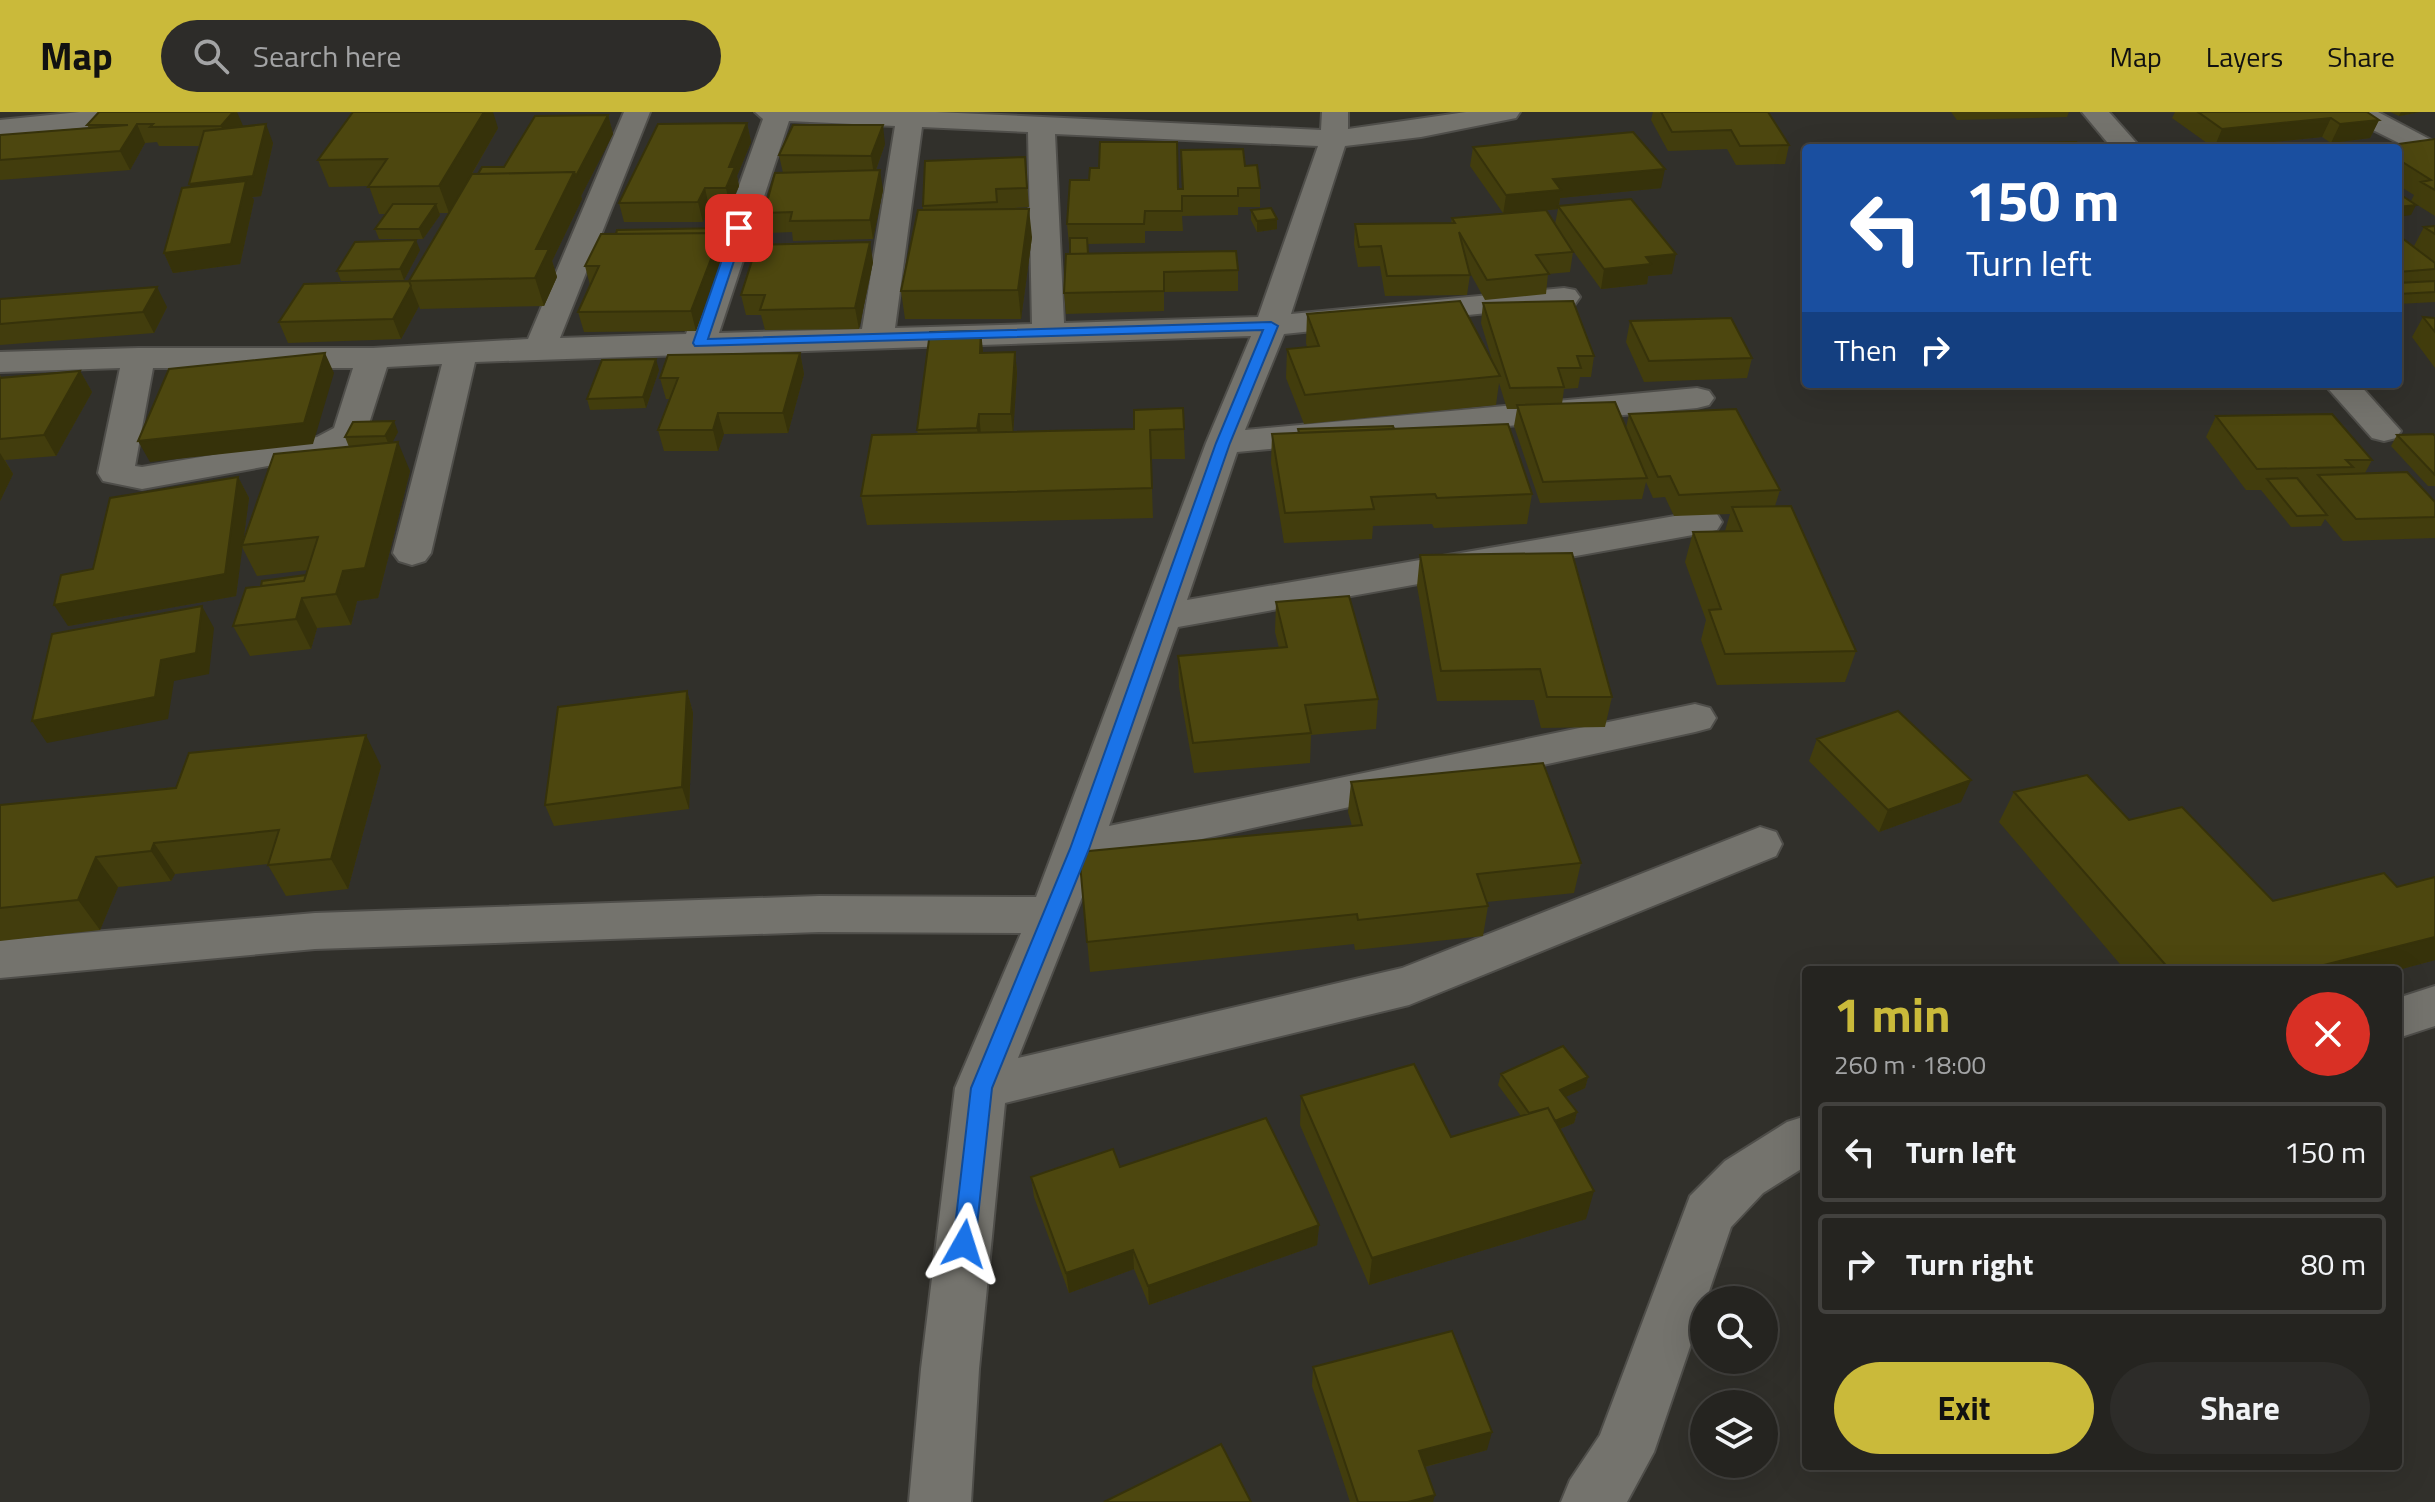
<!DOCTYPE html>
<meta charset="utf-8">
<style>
body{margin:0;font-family:"Titillium Web",sans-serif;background:#2d2c29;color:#f1f3f6;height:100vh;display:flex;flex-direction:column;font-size:30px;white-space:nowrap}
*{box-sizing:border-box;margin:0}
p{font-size:26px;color:#a3a4a5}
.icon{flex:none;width:44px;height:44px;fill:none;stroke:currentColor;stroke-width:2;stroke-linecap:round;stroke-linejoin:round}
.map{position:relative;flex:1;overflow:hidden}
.side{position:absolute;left:1802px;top:854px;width:600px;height:504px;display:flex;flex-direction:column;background:#252420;border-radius:8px;box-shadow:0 8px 32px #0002,0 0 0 2px #42413e}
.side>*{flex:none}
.banner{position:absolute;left:1802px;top:32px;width:600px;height:244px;border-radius:8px;box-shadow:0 8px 32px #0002,0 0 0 2px #42413e;background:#1a4fa0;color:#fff;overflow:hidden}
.fabs{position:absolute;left:1690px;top:1174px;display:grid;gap:16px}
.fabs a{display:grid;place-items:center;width:88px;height:88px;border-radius:50%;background:#252420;box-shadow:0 8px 32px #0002,0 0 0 2px #42413e;font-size:40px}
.pin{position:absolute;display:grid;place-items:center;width:68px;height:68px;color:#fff;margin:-34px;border-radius:16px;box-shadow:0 4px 12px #0006}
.me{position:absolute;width:88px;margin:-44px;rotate:6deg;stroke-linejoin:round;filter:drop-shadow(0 0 6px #0008)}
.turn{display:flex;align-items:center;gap:28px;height:168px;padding:0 32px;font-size:36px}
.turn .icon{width:104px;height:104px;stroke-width:2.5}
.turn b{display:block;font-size:56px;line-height:68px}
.then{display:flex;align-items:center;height:76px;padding:0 32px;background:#0003;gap:16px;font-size:30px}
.round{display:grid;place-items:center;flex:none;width:84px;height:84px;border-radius:42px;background:#2d2c29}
.headline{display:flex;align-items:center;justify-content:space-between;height:136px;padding:0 32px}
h1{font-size:48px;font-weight:700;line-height:60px;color:#caba3a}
.action{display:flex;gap:16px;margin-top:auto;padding:16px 32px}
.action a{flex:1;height:92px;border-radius:48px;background:#caba3a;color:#111;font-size:32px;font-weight:700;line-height:92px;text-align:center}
.action a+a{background:#2d2c29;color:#f1f3f6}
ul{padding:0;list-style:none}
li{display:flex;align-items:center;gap:24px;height:100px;margin:0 16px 12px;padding:0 16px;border:4px solid #42413e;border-radius:8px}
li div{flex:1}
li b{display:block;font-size:30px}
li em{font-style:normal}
header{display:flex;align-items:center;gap:48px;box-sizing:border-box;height:112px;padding:0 40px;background:#caba3a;color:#111}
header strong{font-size:38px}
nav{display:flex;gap:44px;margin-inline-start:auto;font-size:28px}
.search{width:560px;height:72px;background:#2d2c29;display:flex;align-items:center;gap:20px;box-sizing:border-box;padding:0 28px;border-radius:44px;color:#a3a4a5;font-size:30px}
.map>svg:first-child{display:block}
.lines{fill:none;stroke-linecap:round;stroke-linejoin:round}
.street-casing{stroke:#4f4e4a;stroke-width:4}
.street{fill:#74736d;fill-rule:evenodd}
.wall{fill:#423d0d;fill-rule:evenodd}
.shaded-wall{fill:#36320a}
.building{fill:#4d470f;stroke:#36320a;stroke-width:2}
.route{fill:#1a73e8;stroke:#114b97;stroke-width:2}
</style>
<header>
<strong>Map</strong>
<div class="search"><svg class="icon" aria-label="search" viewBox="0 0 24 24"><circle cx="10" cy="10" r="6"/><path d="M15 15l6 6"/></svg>Search here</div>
<nav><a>Map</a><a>Layers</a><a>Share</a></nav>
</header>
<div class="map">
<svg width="2435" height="1390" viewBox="0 0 2435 1390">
<rect width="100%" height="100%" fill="#31302b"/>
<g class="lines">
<g class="street-casing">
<path id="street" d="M80,0H174L170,6L161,8L0,24V8Z
M624,0H650L560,226L686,222L763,7L755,0H936L1321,18L1322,0H1348V17L1466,0H1520L1516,6L1421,25L1345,34L1291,202L1564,176L1575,178L1580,185L1575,192L1284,222L1245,318L1697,276L1709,279L1714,286L1709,293L1697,296L1237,340L1187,488L1704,399L1717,402L1722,410L1717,418L1704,421L1178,515L1109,714L1695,592L1710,596L1716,606L1710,616L1695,620L1096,750L1018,946L1402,856L1760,715L1776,720L1782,732L1776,744L1409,893L1005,991L979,1257L971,1390H909L921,1257L955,976L1021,821L819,820L315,837L0,866V828L315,801L819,784L1036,785L1206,331L1251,224L475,250L431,441L425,449L412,453L399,449L393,441L442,252L387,255L366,321L361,328L339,341L142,377L103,369L98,361L120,256L0,260V240L138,236H373L528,227ZM789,9L895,14L862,217L719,221ZM922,15L1028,20L1032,212L895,216ZM1055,22L1318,34L1258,205L1064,211ZM153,256H353L334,316L317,325L142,355L135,354Z
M2082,0H2109L2141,36H2112Z
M2345,0H2378L2435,30V49L2349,6Z
M2324,272H2359L2401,319L2396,326L2384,329L2372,326Z
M2435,874V914L2398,926V886Z
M1806,1004V1054L1763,1081L1731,1115L1654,1340L1627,1390H1561L1570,1368L1600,1323L1690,1084L1725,1049L1787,1010Z"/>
</g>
<use href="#street" class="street"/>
</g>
<path class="wall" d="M99,0L243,15L273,31L261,84L252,85L254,88L240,152L173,161L164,141L190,75L200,34H159L157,30L145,31L130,58L0,68V23L89,16L87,13Z
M1653,0H1768L1789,33L1785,52L1736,53L1727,37L1668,39L1651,8Z
M1951,0H2069L2067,5L1957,8Z
M2175,0H2367L2379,8L2370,26L2331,31L2322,25L2214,36L2172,6Z
M2390,0H2420L2399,4Z
M608,3L613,22L581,84L582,87L552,149L557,165L544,194L420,197L419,194L401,227L288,231L279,210L409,169L449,101H439L440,103L423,127H379L375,117L386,102H379L369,74L329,75L318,48L498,16L472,62H478L504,55Z
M747,11L751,30L737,64L739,74L730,95H709L703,110H624L619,91Z
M2435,27V104L2411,89L2414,83L2398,73V36Z
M885,32L876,58L883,78L873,127L793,129L792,120L768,121L764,101L783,61L779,43Z
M1473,35L1661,76L1560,86L1559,94L1672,162L1648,164L1647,172L1601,177L1568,132L1573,140L1570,160L1548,162L1546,182L1485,188L1469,159L1470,163L1467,183L1385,184L1380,154L1358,155L1354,132L1355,112L1451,111L1452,106L1503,101L1470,54ZM1558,97L1555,112L1546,98Z
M1181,38L1245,54L1260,76V95H1238V103L1182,104L1183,119H1145V131L1088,132V142L1238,158V179L1164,180V199L1066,202L1064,181L1070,142L1067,112L1178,77H1182Z
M1025,45L1029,95L998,97L1032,125L1021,207H905L901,179L923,98V94Z
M1251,98L1277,117L1257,120L1251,108Z
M2435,114V190L2398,192V123L2414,134L2424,115Z
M722,116L725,141L696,219L584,220L578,200L590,173L585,154Z
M420,138L404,168L341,169L337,159Z
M873,150L859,217L765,218L761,203H746L741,183Z
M0,187L167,195L154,221L0,233Z
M1483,191L1594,244L1591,265H1580L1578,276L1564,277L1562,292L1626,316L1629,302L1780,378L1775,394L1856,539L1845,570L1717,573L1701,528L1706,508L1685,450L1693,420L1725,419L1730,402L1674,404L1665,385L1653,386L1646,370L1642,387L1540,391L1514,314L1517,297H1507L1499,271L1496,293L1304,312L1286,266L1287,237L1307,235L1306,231L1307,202L1493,251L1481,211Z
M2423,205L2435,206V256L2412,225Z
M1630,209L1752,246L1747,266L1644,270L1626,230Z
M1015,240L1017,261L1013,320L1134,317L1183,296L1185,347H1151L1153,406L867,413L861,384L918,322L917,318L983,241Z
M800,241L804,262L788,321L724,322L718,339H664L658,318L670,287H666L660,266Z
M659,258L646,296L590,298L587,287Z
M80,259L92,280L56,344L5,348L13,362L0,389V263L1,265Z
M2216,304L2372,348L2365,361L2435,390V426L2343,429L2325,407L2321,414L2291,415L2261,378H2246L2206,325Z
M1394,317L1532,382L1527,412L1434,416L1432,412L1373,414L1372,427L1284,431L1271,351L1272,322Z
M398,320L392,330L410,359L378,486L357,489L351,513L317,516L311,537L250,544L233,514L261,474L306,463L308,458L257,464L242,435L236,484L68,514L93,457L238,365L249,386L243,430L349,335L345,325Z
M2397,323L2435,324V374H2428L2391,334Z
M1420,443L1612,585L1605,615L1541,616L1534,588L1437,589L1417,474Z
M1276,490L1378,587L1376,617L1311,623L1310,651L1194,661L1179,575L1178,544L1279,536L1275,520Z
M687,579L693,601L689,697L554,714L545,693Z
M1817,627L1961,690L1879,720L1809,649Z
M381,654L348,777L286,784L268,753V752L175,762L171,769L118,775L100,818L0,829V693Z
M1351,670L1581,751L1574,781L1487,790L1488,794L1483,824L1355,838L1354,832L1090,860L1079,740L1352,714L1348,700Z
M2014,680L2129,708L2273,789L2397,775L2435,765V848L2398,858H2125L1999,710Z
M1501,962L1588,965L1585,976L1565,985L1577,1000L1574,1011L1560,1017L1586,1107L1369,1173L1300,1013L1301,984L1451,1025L1521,1004L1498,973Z
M1120,1055L1319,1113L1317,1133L1149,1193L1134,1157L1069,1181L1034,1085L1031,1065Z
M1313,1255L1487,1338L1425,1355L1433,1390H1350L1312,1274Z"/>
<path class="shaded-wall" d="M233,0H237L244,16L229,33L221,14Z
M484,0H493L498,16L449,101L439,74Z
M2401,0H2420L2399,4Z
M608,3L613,22L581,84L582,87L552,149L557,165L544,194L535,166L536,137L574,60Z
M2331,6L2322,25L2214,36L2222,17Z
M2379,8L2370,26L2331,31L2340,12Z
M747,11L751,30L737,64L739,74L730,95L726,76L729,55Z
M137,12L145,31L130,58L120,39Z
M266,12L273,31L261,84L252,85L254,88L240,152L173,161L164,141L197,91L189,72Z
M883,13L885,32L874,63L871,44Z
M2404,51L2398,62V52Z
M1665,57L1661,76L1560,86L1558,97L1503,103L1506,83L1553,67Z
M880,58L883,78L873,127L870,108Z
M705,76L709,95L703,110L698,90Z
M436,92L440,103L423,127L419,117Z
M2416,93L2411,103L2398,105V95Z
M1029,97L1032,125L1021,207L1018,178Z
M1277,107V117L1257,120V109Z
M722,116L725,141L696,219L691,199Z
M416,128L420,138L404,168L400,157Z
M870,130L873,150L859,217L855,196Z
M1676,142L1672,162L1648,164L1647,172L1601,177L1604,157L1646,145Z
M411,174L419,194L401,227L393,207Z
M157,175L167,195L154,221L143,200Z
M981,219L983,239L982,262L980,241Z
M1015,240L1017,261L1013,323L1011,302Z
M325,241L334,261L313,332L150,350L138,329Z
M800,241L804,262L788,321L783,301Z
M656,247L659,258L646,296L643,285Z
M80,259L92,280L56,344L44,323Z
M718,301L724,322L718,339L713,318Z
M979,302L981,323L980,337L977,316Z
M394,309L398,320L390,335L385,324Z
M398,330L410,359L378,486L357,489L351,513L336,482L343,459Z
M0,341L13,362L0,389Z
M238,365L249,386L236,484L68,514L54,493Z
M302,486L317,516L311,537L296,507Z
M202,494L214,516L209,562L174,569L168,607L47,631L32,609L161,548Z
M687,579L693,601L689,697L682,675Z
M366,623L381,654L348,777L331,747Z
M1971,668L1961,690L1879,720L1888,698Z
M154,731L175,762L171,769L151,739Z
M96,745L118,775L100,818L78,788Z
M2435,825V848L2398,858H2304Z
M1588,965L1585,976L1557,989L1560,978Z
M1577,1000L1574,1011L1537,1026L1540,1015Z
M1594,1079L1586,1107L1369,1173L1372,1146Z
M1319,1113L1317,1133L1149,1193L1148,1174Z
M1133,1138L1134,1157L1069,1181L1066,1161Z
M1492,1320L1487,1338L1416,1357L1419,1339Z
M1435,1383L1433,1390H1408Z"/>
<path class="building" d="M99,0H233L221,14L150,15L153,12H137L120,39L0,48V23L128,13H87Z
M353,0H484L439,74L368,75L387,47L318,48Z
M1661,0H1768L1789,33L1740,34L1731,18L1672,20Z
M2198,0H2367L2379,8L2340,12L2331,6L2222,17Z
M608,3L576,64L574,60L478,62L482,55H504L535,4Z
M747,11L729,55H735L726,76H705L698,90L619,91L658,12Z
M266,12L253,64L189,72L204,19Z
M793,13H883L871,44L779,43Z
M1633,20L1665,57L1553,67L1561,78L1506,83L1473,35Z
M2435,27V78L2421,70L2431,68L2404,51L2398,52V36H2369Z
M1100,30H1177L1178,77H1183L1181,38L1243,37L1245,54L1257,53L1260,76H1238V84H1182V99H1145L1144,112H1067L1070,68H1089L1090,56H1099Z
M2076,30L2082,36H2042L2038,31Z
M1025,45L1027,76L996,77L997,90L923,94L925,49Z
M880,58L870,108L790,109L792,100L764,101L775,61Z
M574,60L536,137H549L535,166L409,169L472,62Z
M246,69L231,132L164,141L182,76Z
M2401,83L2416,93L2398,95V84Z
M1631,87L1676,142L1646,145L1651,152L1604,157L1558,94Z
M393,92H436L419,117H375Z
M1271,96L1277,107L1257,109L1251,98Z
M1029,97L1018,178L901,179L918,98Z
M1546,98L1573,140L1536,143L1549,162L1487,168L1459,120L1470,163L1387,164L1381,134L1359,135L1355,112L1455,111L1452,106Z
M2435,114V122L2424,115Z
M722,116L720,121L616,122L617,118Z
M721,121L691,199L578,200L599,154H585L601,122Z
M2398,123L2435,151V157L2398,160Z
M1070,126H1087L1088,142H1070Z
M416,128L400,157L337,159L355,130Z
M870,130L855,196L760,198L765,183H741L757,133Z
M1236,139L1238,158L1164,160V179L1064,181L1066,142Z
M409,169L411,174L393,207L279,210L304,172Z
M2435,169V180L2398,182V171Z
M157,175L143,200L0,212V187Z
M1460,189L1500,264L1305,283L1287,237L1319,234L1307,202Z
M1573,189L1594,244H1577L1581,256H1558L1564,275L1510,276L1483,191Z
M2423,205L2435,206V220Z
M1731,206L1752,246L1649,249L1630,209Z
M981,219L980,241L1015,240L1011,302H979L977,316L917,318L930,220Z
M325,241L304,311L138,329L169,257Z
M800,241L783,301H718L713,318H658L678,266H660L668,243Z
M656,247L643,285L587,287L602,248Z
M80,259L44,323L0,327V266Z
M1615,290L1647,366L1543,370L1517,293Z
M1183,296L1184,317L1150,318L1152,376L861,384L872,323L1134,317V298Z
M1736,297L1780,378L1679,383L1670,364L1658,365L1629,302Z
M2332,302L2372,348H2346L2353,355L2257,357L2216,304Z
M394,309L385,324L345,325L353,310Z
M1508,312L1532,382L1437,386L1435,382L1371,385L1374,397L1285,401L1272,322Z
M1393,314L1394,317L1299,321L1298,317Z
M2433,322L2435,324V363L2397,323Z
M398,330L365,456L343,459L336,482L302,486L296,507L233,514L246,476L304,469L318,425L242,433L274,342Z
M2407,360L2435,390V405L2356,407L2318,363Z
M238,365L225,462L54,493L61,463L93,457L110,386Z
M2297,366L2327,403L2297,404L2267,367Z
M1791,394L1856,539L1725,542L1709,498L1721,497L1693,420L1742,419L1732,395Z
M1572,441L1612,585H1547L1540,557L1441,559L1420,443Z
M306,463L304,469L261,474L262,469Z
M1349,484L1378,587L1305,593L1311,621L1193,631L1178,544L1287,535L1276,490Z
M202,494L196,541L161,548L155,585L32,609L52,522Z
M687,579L682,675L545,693L558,595Z
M1898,599L1971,668L1888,698L1817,627Z
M366,623L331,747L268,753L279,718L154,731L151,739L96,745L78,788L0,796V693L176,676L189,641Z
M1543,651L1581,751L1477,762L1488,794L1358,808L1357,802L1087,830L1079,740L1362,713L1351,670Z
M2087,663L2129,708L2182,695L2273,789L2384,761L2397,775L2435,765V825L2304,858H2170L2014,680Z
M1563,934L1588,965L1560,978L1577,1000L1555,1009L1548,996L1529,1001L1501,962Z
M1414,952L1451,1025L1548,996L1594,1079L1372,1146L1301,984Z
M1266,1006L1319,1113L1148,1174L1133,1138L1066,1161L1031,1065L1113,1037L1120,1055Z
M1452,1219L1492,1320L1419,1339L1435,1383L1408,1390H1358L1313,1255Z
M1221,1332L1251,1390H1104Z"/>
<path class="route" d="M739,112L745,116L708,227L1271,210L1278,214L1230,331L1089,737L992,976L975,1132L972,1139L964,1142L956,1139L953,1132L971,976L1070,737L1216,331L1263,218L695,234L693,231L733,116Z"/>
</svg>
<div class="fabs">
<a><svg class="icon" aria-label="search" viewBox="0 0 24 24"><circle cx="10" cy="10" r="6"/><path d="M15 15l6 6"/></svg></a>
<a><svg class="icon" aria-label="layers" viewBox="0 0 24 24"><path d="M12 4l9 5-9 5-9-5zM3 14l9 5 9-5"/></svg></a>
</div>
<div class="pin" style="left:739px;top:116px;background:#d93025"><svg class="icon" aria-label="arrive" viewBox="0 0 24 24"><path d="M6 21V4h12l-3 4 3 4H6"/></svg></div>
<svg class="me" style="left:964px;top:1132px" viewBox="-20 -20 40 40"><path d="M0-17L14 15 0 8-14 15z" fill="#1a73e8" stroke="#fff" stroke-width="4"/></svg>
<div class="banner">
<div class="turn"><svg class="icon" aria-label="left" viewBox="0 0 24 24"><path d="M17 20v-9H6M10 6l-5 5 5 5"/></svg><div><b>150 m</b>Turn left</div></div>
<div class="then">Then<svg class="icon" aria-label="right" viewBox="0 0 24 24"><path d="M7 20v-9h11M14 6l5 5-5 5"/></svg></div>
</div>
<section class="side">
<div class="headline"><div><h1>1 min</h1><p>260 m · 18:00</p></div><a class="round" style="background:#d93025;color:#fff"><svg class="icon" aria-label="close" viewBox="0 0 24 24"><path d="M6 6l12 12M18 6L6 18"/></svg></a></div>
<ul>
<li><svg class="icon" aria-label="left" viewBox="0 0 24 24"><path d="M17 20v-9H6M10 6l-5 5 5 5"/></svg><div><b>Turn left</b></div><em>150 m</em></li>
<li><svg class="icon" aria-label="right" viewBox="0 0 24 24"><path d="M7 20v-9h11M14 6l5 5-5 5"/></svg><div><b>Turn right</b></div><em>80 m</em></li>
</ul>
<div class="action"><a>Exit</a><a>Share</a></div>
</section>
</div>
